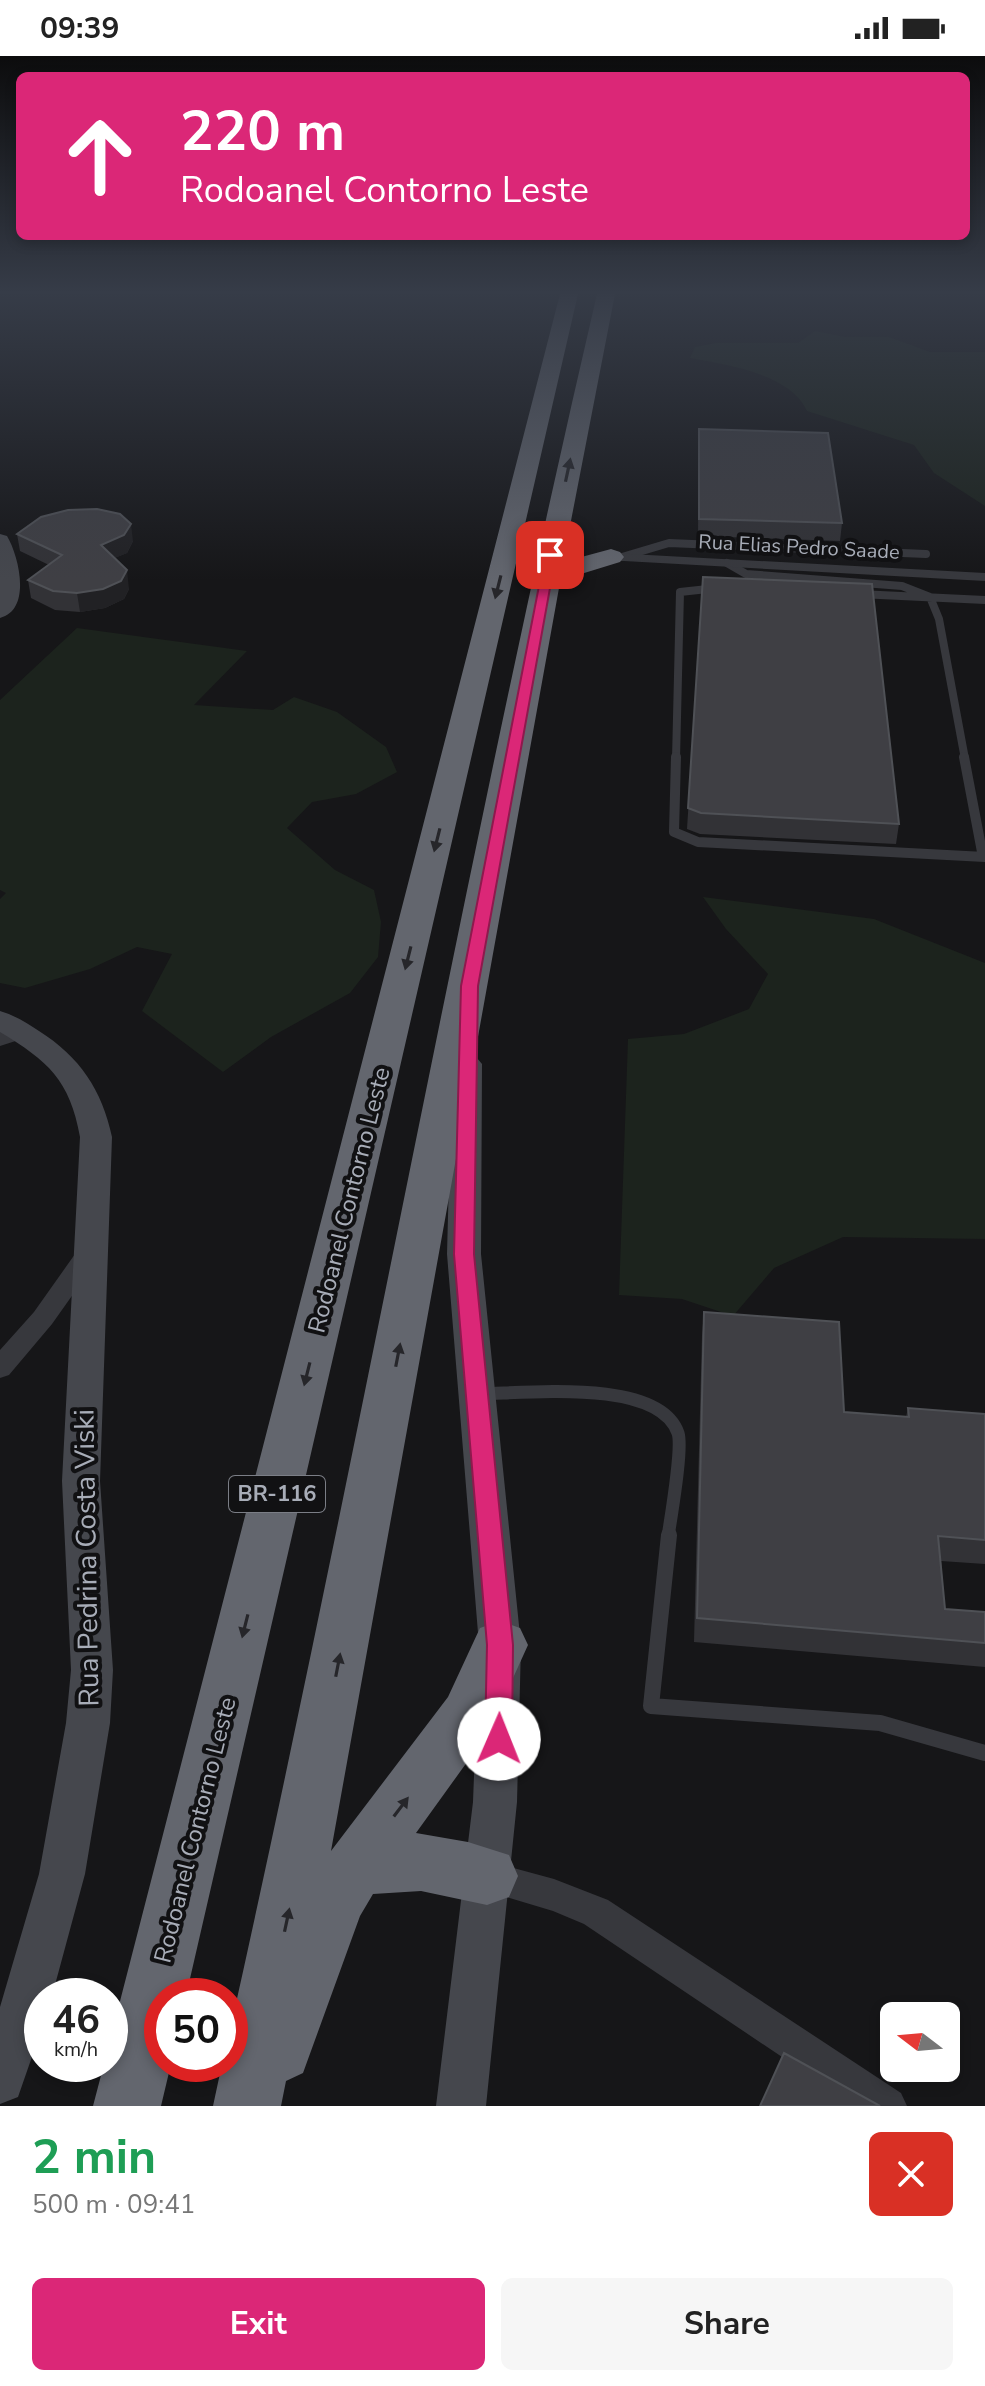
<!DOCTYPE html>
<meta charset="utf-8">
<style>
body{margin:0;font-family:"Nunito Sans",sans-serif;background:#f6f6f6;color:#222;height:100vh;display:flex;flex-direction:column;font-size:30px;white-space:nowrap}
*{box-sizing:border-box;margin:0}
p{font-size:26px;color:#767676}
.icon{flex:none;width:44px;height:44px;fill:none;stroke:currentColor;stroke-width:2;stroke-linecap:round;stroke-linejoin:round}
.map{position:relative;height:2050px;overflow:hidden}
.side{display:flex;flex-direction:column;background:#fff;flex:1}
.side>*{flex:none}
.guide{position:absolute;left:16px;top:16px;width:954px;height:168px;border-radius:12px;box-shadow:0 4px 12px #0003;background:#db2777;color:#fff;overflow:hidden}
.needle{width:52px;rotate:286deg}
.tools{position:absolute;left:880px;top:1946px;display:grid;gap:16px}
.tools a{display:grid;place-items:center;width:80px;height:80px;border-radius:12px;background:#fff;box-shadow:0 4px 12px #0003;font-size:40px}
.speed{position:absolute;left:24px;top:1922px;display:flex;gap:16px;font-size:40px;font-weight:700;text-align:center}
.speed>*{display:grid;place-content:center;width:104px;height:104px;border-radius:50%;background:#fff;box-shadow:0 4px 12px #0003;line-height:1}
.speed small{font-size:20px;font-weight:400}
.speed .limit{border:12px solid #d22;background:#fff;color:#111}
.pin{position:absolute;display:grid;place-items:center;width:68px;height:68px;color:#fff;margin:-34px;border-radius:16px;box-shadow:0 4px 12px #0006}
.me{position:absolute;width:88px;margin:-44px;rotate:1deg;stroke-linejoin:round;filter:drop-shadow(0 0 6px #0008)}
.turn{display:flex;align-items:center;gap:28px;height:168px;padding:0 32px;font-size:36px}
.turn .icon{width:104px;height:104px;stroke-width:2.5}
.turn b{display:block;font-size:56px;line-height:68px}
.round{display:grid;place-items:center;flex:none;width:84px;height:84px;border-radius:12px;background:#f6f6f6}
.overview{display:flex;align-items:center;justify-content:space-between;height:136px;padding:0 32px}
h1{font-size:48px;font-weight:700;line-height:60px;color:#1e9e55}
.button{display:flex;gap:16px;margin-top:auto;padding:16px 32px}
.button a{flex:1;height:92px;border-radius:12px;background:#db2777;color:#fff;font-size:32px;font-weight:700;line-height:92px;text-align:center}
.button a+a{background:#f6f6f6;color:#222}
.status{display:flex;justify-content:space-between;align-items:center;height:56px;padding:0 40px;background:#fff;direction:ltr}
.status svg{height:22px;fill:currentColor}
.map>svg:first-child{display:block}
.green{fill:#1c231d}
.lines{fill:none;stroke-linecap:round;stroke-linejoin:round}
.lane-far3{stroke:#37383d;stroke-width:8}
.lane-far2{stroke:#37383d;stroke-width:10}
.lane-far1{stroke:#37383d;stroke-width:13}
.lane{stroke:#37383d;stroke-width:16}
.street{fill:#37383d;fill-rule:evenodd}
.secondary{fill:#45474d;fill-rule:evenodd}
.highway{fill:#63666e;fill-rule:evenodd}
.wall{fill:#323236}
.shaded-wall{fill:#212124}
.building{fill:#3f3f44;stroke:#4f5156;stroke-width:2}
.oneway{fill:#26262a}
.route{fill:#db2777;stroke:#8e194d;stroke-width:2}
.labels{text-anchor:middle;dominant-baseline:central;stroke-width:8;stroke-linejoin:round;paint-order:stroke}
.far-street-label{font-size:20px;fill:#a8adb8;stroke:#111113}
.shield{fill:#111113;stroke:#7b7e86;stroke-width:2}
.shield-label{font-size:22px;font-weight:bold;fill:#a8adb8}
.street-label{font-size:24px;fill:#a8adb8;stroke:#111113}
.near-street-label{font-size:28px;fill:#a8adb8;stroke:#111113}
</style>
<div class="status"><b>09:39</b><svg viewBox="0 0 49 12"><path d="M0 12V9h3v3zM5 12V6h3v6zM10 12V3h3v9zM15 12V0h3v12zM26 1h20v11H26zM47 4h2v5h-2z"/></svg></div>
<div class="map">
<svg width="985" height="2050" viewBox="0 0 985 2050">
<rect width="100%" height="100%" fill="#161618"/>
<path class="green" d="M815,275L845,281H889L930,296H985V450L934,417L914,389L807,355C790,317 726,309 690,302L695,291L716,287H798Z
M77,572L247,595L194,649L273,654L294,641L337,656L386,691L397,716L356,738L312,746L287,772L335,814L374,834L381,866L378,901L350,937L271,981L223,1016L142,955L172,898L137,891L90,913L25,932L0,927V843L6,837L0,834V644Z
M703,841L874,863L985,907V1183L843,1181L774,1212L733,1260L682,1243L619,1239L628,983L684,978L749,953L768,918L726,873Z"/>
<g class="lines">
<path class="lane-far3" d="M622,501L669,487L926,498
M727,507L746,518L902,530L930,541L939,563L965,703
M859,538L985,544
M676,703L680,536L717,532"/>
<path class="lane-far2" d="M676,701L674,776L698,786L985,801
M964,701L983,801"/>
<path class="lane-far1" d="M481,1338C528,1337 659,1322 678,1377C683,1392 671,1460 668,1481"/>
<path class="lane" d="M669,1479L651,1650L880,1667L985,1697"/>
<path class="street" d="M611,497L985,517V525L606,504V498Z
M20,970L31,976L28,981L0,990V976Z
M89,1189L98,1191L101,1197L98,1203L52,1268L9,1319L0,1322V1294L34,1256L80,1191Z
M488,1805L554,1823L608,1844L901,2037L907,2050H855L584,1868L553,1855L476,1832L471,1821L476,1810Z"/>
<path class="secondary" d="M0,478L7,480C19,500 32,554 0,562Z
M0,955C14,959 27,967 39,975C80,1001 102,1034 112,1081L100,1425L113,1614L110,1667L85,1818L52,1940H42V1972L18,2041L0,2048V1951L39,1818L66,1667L71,1614L62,1425L80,1081C70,1024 48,1005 0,976Z
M467,999L477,1002L482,1008L481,1198L521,1589L517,1746L486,2050H436L473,1746L479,1589L447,1198L452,1008L457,1002Z"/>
<path class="highway" d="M560,238H578L186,1940H162V2008H171L161,2050H93L104,2008H110V1984Z
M597,238H615L563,506L611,493L620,496L624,501L620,506L581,518L559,532L331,1795L448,1641L480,1572L500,1565L520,1572L528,1589L488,1677L416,1777L468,1786L509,1799L518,1820L509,1841L487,1849L421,1835L373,1838L360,1860L303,2017L286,2025L281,2050H213L222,2008H230V1974C359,1397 463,813 597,238Z"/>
</g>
<path class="wall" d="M699,373L842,467L840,485L698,480Z
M17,478L133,485L127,497L114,502L129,533L124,543L105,552L80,556L55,554L31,542L28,524L49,509L20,495Z
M703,521L899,768L896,788L700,778L687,773Z
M704,1256L844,1356L906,1361L908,1352L985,1358V1508L941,1505L945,1553L985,1556V1611L694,1586L702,1279Z"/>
<path class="shaded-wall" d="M131,468L133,485L127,497L103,507L101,489Z
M127,514L129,533L124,543L105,552L80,556L77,537Z"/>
<path class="building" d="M699,373L828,377L842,467L699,463Z
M97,453L120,458L131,468L124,479L101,489L127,514L121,525L103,533L77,537L53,535L28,524L62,499L17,478L41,461L68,454Z
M703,521L872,528L899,768L701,757L688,752Z
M704,1256L839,1266L844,1356L909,1361L908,1352L985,1358V1484L938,1480L945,1553L985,1556V1587L697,1562Z
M784,1997L880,2050H760Z"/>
<defs><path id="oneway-solid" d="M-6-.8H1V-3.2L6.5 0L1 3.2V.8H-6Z" transform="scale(2)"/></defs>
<g class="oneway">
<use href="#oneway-solid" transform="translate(568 414) rotate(-78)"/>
<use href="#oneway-solid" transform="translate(498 531) rotate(104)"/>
<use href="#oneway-solid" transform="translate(437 784) rotate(104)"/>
<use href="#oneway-solid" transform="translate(408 902) rotate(104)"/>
<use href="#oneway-solid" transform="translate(398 1299) rotate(-79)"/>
<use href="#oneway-solid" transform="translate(307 1318) rotate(104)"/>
<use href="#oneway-solid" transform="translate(245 1570) rotate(104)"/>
<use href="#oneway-solid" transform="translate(338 1609) rotate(-79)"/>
<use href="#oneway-solid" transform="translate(401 1751) rotate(-53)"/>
<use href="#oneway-solid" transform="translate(287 1864) rotate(-78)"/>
</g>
<linearGradient id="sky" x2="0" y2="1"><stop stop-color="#0c0c0d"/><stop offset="0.45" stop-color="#363c48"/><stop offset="1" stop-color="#363c48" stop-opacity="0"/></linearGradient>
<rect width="985" height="525" fill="url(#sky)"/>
<path class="route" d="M550,495L556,499L478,930L474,1198L513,1589L512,1683L508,1691L499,1694L489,1691L485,1683L487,1589L454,1198L461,930L545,499Z"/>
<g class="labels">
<g class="far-street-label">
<text transform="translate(799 491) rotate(3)">Rua Elias Pedro Saade</text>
</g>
<rect class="shield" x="229" y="1420" width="96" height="36" rx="6"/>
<g class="shield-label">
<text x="277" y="1438">BR-116</text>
</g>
<g class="street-label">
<text transform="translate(349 1144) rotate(-76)">Rodoanel Contorno Leste</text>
<text transform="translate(195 1774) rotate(-76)">Rodoanel Contorno Leste</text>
</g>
<g class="near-street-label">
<text transform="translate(87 1502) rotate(-91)">Rua Pedrina Costa Viski</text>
</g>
</g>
</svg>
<div class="tools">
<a><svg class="needle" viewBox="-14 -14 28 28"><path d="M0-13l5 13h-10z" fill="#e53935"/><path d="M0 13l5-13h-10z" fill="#767676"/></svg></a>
</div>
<div class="speed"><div>46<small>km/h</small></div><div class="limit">50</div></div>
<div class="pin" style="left:550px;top:499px;background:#d93025"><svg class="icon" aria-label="arrive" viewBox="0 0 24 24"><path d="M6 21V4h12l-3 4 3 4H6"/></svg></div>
<svg class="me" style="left:499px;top:1683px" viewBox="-20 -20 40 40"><circle r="19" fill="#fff"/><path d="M0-13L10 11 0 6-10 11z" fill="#db2777"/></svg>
<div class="guide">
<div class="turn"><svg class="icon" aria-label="ahead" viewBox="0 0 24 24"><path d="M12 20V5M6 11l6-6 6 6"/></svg><div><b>220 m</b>Rodoanel Contorno Leste</div></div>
</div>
</div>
<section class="side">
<div class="overview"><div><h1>2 min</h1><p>500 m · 09:41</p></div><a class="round" style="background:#d93025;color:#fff"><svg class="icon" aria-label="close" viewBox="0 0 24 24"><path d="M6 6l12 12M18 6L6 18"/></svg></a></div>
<div class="button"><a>Exit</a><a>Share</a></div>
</section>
